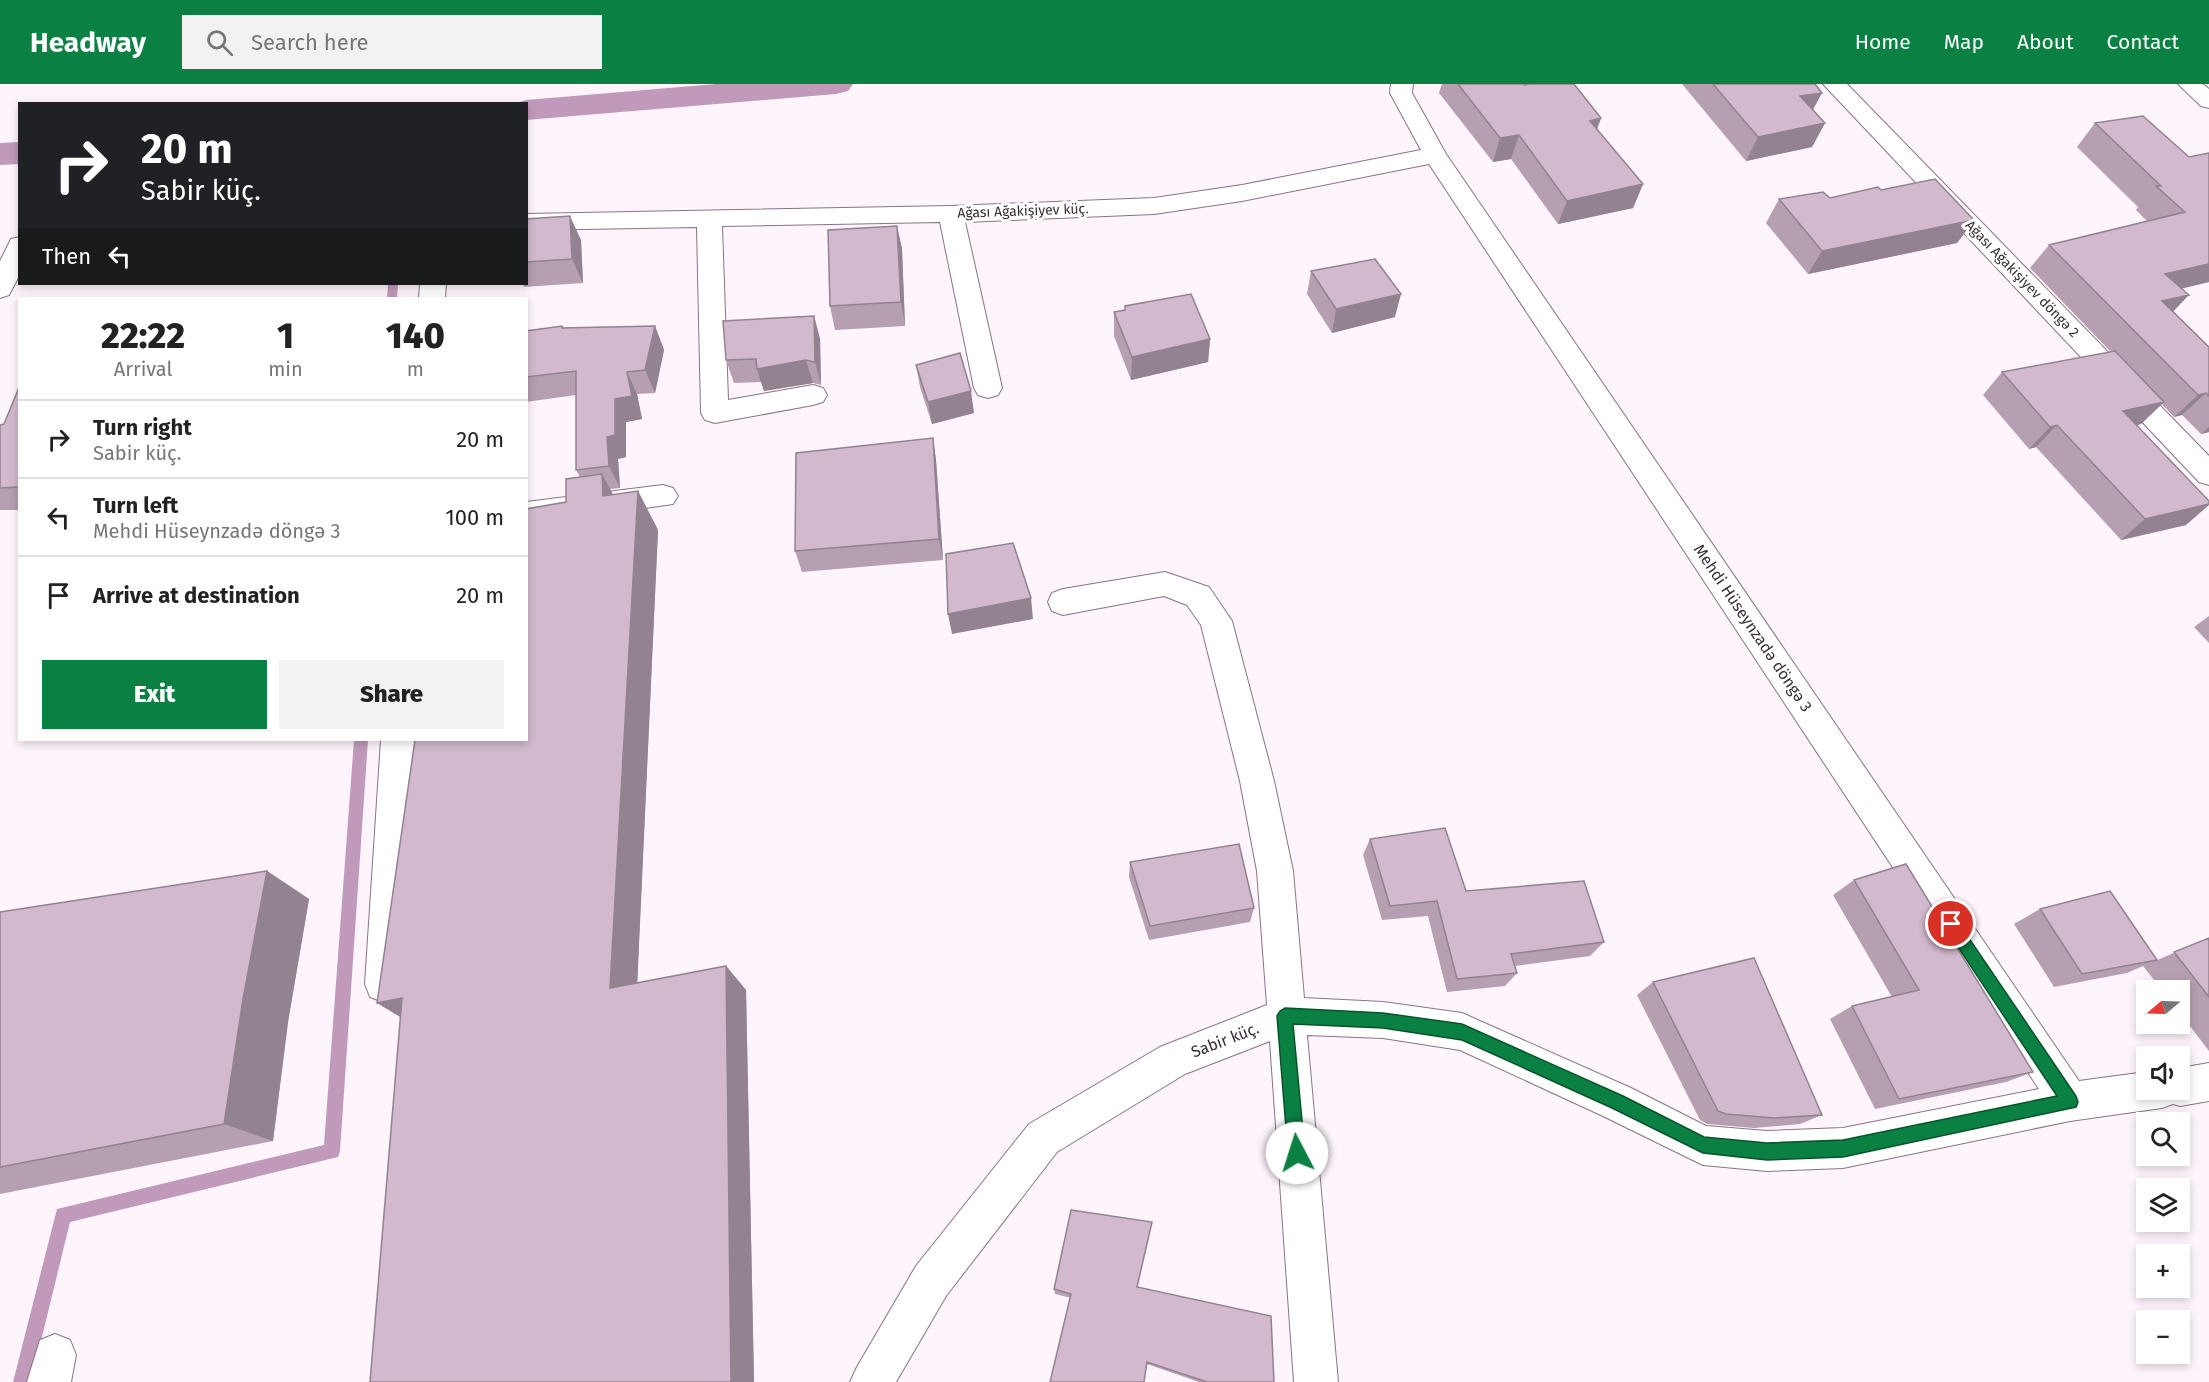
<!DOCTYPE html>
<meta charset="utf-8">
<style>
body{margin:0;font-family:"Fira Sans",sans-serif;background:#f2f2f2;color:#222;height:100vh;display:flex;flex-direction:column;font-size:22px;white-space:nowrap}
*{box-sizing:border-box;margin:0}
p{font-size:20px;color:#767676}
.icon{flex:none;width:33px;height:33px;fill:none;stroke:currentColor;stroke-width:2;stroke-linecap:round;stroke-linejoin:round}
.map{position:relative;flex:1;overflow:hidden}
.sheet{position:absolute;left:18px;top:213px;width:510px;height:444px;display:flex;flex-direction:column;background:#fff;border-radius:0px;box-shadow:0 3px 9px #0003}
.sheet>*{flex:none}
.banner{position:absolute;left:18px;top:18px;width:510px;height:183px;border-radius:0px;box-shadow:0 3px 9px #0003;background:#202124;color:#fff;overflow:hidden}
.needle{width:39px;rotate:251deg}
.controls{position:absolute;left:2136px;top:896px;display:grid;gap:12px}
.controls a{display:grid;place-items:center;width:54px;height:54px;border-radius:0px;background:#fff;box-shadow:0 3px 9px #0003;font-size:30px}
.pin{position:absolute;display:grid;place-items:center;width:51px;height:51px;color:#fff;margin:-26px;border:3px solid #fff;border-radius:50%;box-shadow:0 2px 6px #0007}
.me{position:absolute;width:66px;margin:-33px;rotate:355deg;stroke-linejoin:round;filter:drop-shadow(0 0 4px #0008)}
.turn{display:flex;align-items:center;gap:21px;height:126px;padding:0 24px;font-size:27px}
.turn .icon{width:78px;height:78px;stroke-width:2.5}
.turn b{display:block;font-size:42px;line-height:51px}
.then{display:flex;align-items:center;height:57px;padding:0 24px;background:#0003;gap:12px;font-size:22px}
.eta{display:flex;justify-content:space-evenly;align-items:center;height:102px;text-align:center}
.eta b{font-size:36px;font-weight:800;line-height:42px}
.cta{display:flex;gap:12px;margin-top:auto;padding:12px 24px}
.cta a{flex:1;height:69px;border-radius:0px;background:#0b8043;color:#fff;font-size:24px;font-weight:800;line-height:69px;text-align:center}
.cta a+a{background:#f2f2f2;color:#222}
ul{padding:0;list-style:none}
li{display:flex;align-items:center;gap:18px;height:78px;padding:0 24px;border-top:2px solid #e0e0e0}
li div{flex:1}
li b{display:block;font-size:22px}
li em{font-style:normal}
header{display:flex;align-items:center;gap:36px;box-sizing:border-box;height:84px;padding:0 30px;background:#0b8043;color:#fff}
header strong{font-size:28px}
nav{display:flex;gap:33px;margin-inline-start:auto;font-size:21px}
.search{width:420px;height:54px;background:#f2f2f2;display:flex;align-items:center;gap:15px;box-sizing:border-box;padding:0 21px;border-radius:0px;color:#767676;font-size:22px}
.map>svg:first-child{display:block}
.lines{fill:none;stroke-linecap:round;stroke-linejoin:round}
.stream{fill:#c19abb;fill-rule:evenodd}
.canal{fill:#c19abb;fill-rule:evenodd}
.minor-casing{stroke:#897385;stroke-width:2}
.minor{fill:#fff;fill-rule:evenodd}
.wall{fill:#b59fb0}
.shaded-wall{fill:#938290}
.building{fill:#d2b9cd;stroke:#938290;stroke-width:1.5}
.route{fill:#0b8043;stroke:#07532c;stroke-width:1.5}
.labels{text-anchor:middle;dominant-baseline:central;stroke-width:6;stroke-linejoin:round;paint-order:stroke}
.far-street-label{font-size:14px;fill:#382e36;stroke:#fff}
.street-label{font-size:16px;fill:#382e36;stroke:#fff}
</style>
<header>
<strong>Headway</strong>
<div class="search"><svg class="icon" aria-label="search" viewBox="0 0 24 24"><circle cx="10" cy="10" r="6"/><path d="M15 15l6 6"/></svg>Search here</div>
<nav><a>Home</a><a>Map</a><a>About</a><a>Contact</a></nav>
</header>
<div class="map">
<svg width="2209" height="1298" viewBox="0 0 2209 1298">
<rect width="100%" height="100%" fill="#fef4fc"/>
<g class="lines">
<path class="stream" d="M388,200H398L397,214H387Z
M354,656H368L340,1067L338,1073L70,1138L31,1298H13L57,1125L324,1061Z"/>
<path class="canal" d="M716,0H853L848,7L836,10L526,36V20H514L526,16Z
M20,58V80L0,81V59Z"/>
<g class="minor-casing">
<path id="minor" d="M1391,0H1413L1412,9L1446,70L2079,997L2146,988V1005H2180V984L2209,979V1017L2180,1022L2173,1020L2162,1024L2070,1037L1843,1084L1767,1087L1703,1081L1603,1032L1460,966L1383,954L1307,951L1338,1298H1294L1270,957L1185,990L1057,1068L946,1212L896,1298H850L857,1283L916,1182L1029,1040L1160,963L1267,921L1257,787L1240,697L1201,541L1187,521L1164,512L1063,531L1052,527L1048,518L1052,509L1063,505L1165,488L1209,503L1232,537L1274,697L1293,787L1304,914L1383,918L1462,929L1631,1004L1706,1042L1767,1047L1843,1044L2039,1005L1429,80L1242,117L1154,130L965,138L1002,304L998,311L988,314L978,311L974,304L940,138L722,142L728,316L813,301L823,304L827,311L823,318L813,321L715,339L705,336L701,329L697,143L526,146V130L951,122L1154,114L1242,101L1421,66L1390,9Z
M1823,0H1847L2209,372V401L2199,398Z
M2178,0H2203L2209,5V24L2201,22Z
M20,153V190L9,211L0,214V177L11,155Z
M420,200H446L445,214H419Z
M663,401L673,404L678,412L673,420L526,441V418Z
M381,656H415L401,900L396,913L383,918L370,913L365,900Z
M55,1250L70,1256L76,1271L71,1298H27L40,1256Z"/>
</g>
<use href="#minor" class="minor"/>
</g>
<path class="wall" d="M1442,0H1523L1524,1L1601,34L1597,45L1643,100L1633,124L1558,140L1511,75L1493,78L1439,9Z
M1682,0H1815L1813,26L1825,39L1812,63L1746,77Z
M2095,39L2189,73L2209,198L2181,205L2173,227L2209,263V348L2201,350L2182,331L2174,333L2162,320L2141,340L2137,341L2186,441L2121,456L2036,363L2029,365L1983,311L2002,288L2111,268L2030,184L2049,161L2147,137L2136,126L2138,123L2077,63Z
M1881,106L1974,136L1957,159L1808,190L1766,139L1779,115L1830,114Z
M526,135L581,156L583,199L524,203L523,200H526Z
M897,142L902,165L905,242L835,246L830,222Z
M1311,187L1395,233L1332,249L1307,210Z
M1125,222L1210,255L1208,278L1131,296L1114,252V228L1125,226Z
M814,232L820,255L821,301L813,299L764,307L761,298L734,299L726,276Z
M562,242L564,244L655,242L664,266L655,309L637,310L642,335L626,338V373L618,375L620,404L610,405L613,411L638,407L658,446L637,899L726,882L746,906L754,1298H370L566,418L580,393L576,386V311L526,318V247Z
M916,281L974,329L932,340L920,303Z
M20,301V426H0V341L4,340Z
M933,354L936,376L943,476L802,488L795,467Z
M2209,532V559L2194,543Z
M1370,755L1466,807L1604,858L1590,872L1515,882L1517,889L1505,902L1447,908L1428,832L1382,836L1363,771Z
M1130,778L1254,824L1250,838L1149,856L1129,793Z
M267,787L309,815L288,938L273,1057L0,1110V828Z
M1854,796L2033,988L2006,998L1875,1025L1830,935L1852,922L1892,913L1833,811Z
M2040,825L2157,876L2127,889L2054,903L2014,840Z
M2209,854V967L2180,929V906H2162L2143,882Z
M1653,898L1822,1031L1800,1040L1754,1044L1707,1040L1700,1036L1637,911Z
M1137,1203L1274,1298H1199L1147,1280L1071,1214L1055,1210L1054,1205Z"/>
<path class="shaded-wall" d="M1822,9L1809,33L1800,12Z
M1601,34L1592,59L1590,37Z
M1825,39L1812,63L1746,77L1758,53Z
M1519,51L1511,75L1493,78L1500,54Z
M1643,100L1633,124L1558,140L1567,117Z
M570,132L581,156L583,199L572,175Z
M1974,136L1957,159L1808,190L1822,167Z
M897,142L902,165L905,242L901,218Z
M2209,180V198L2144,213L2165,190Z
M1401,210L1395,233L1332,249L1336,225Z
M2189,211L2166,235L2162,217Z
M814,232L820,255L821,301L815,278Z
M655,242L664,266L655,309L645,286Z
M1210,255L1208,278L1131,296L1132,273Z
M806,276L813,299L764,307L757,285Z
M627,288L637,310L642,335L626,338V373L618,375L620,404L609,382L607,353L615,315Z
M971,307L974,329L932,340L928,318Z
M2206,309L2182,331L2174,333L2198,311Z
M2164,318L2141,340L2101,349L2123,327Z
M2057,341L2036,363L2029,365L2050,343Z
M2209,343V348L2201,350Z
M933,354L936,376L943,476L939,455Z
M602,390L623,429L603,412Z
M638,407L658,446L636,927L610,904Z
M2209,420V421L2186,441L2121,456L2145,435Z
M1031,514L1033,535L952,550L948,530Z
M267,787L309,815L288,938L273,1057L224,1040L243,915Z
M726,882L746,906L754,1298H731Z
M402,914L415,942L377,919Z"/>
<path class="building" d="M1458,0H1523L1524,1L1529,0H1574L1601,34L1590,37L1643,100L1567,117L1519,51L1500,54Z
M1713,0H1815L1822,9L1800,12L1825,39L1758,53Z
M2143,32L2189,73L2209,69V180L2165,190L2189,211L2162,217L2209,263V312L2206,309L2198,311L2049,161L2185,128L2156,102H2161L2095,39Z
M1935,95L1974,136L1822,167L1779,115L1823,108L1830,114L1878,103L1881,106Z
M570,132L572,175L526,178V135Z
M897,142L901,218L830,222L828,146Z
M1375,175L1401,210L1336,225L1311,187Z
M1191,210L1210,255L1132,273L1114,228L1125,226V222Z
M814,232L815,278L806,276L757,285L756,275L726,276L723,237Z
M562,242V244L655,242L645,286L627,288L632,312L615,315V351L607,353L609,382L576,386V287L526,293V247Z
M2115,267L2164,318L2123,327L2209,417V420L2145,435L2057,341L2050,343L2002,288Z
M960,269L971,307L928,318L916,281Z
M20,301V403L0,404V341L4,340Z
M933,354L939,455L795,467L796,369Z
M602,390L603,412L638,407L610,904L726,882L731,1298H370L402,914L377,919L415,656H526V425L566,418V395Z
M1013,459L1031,514L948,530L946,470Z
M1445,744L1466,807L1584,797L1604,858L1511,870L1517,889L1457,895L1437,817L1390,822L1370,755Z
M1239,760L1254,824L1150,842L1130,778Z
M1906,780L2033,988L1899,1015L1852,922L1919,906L1854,796Z
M267,787L243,915L224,1040L0,1083V828Z
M2110,807L2157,876L2082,890L2040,825Z
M2209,854V913L2174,868Z
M1754,874L1822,1031L1774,1034L1726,1030L1718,1027L1653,898Z
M1071,1126L1152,1138L1137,1203L1271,1232L1274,1298H1207L1147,1278L1144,1298H1050L1071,1210L1054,1205Z"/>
<path class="route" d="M1951,833L1956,835L2076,1012L2078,1018L2076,1023L1843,1073L1767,1076L1703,1069L1612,1024L1462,956L1383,944L1293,940L1305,1069L1302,1075L1297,1077L1291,1075L1288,1069L1277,932L1280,927L1285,924L1383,929L1462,940L1623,1012L1704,1053L1767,1059L1843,1056L2057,1012L1946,845L1944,840L1946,835Z"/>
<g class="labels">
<g class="far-street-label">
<text transform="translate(1023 127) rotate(-2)">Ağası Ağakişiyev küç.</text>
<text transform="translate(2022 195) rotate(46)">Ağası Ağakişiyev döngə 2</text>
</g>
<g class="street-label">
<text transform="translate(1753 544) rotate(56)">Mehdi Hüseynzadə döngə 3</text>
<text transform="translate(1225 956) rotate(-21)">Sabir küç.</text>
</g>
</g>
</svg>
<div class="controls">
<a><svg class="needle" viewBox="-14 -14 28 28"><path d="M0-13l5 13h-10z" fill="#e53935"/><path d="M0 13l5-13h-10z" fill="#767676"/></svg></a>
<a><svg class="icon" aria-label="sound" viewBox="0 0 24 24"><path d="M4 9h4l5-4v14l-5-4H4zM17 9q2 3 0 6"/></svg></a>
<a><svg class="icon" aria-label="search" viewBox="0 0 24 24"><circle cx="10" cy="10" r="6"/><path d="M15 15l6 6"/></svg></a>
<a><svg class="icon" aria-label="layers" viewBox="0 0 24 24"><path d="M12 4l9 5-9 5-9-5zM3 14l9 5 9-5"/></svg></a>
<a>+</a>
<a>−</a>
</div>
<div class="pin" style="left:1951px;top:840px;background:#d93025"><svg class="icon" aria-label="arrive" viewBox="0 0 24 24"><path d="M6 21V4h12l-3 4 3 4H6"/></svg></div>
<svg class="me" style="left:1297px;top:1069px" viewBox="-20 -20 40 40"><circle r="19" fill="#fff"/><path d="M0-13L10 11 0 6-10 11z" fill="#0b8043"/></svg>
<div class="banner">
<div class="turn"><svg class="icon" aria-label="right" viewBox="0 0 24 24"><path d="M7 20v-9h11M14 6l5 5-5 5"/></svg><div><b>20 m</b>Sabir küç.</div></div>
<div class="then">Then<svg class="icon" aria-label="left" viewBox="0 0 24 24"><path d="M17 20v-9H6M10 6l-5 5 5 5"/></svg></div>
</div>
<section class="sheet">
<div class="eta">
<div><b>22:22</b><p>Arrival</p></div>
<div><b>1</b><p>min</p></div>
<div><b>140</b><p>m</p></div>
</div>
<ul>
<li><svg class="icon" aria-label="right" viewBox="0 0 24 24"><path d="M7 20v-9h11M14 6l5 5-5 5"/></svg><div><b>Turn right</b><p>Sabir küç.</p></div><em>20 m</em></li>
<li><svg class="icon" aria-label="left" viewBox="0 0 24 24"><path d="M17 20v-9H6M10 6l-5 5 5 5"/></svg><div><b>Turn left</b><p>Mehdi Hüseynzadə döngə 3</p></div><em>100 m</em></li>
<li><svg class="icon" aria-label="arrive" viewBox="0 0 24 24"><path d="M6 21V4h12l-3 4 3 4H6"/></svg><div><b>Arrive at destination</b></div><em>20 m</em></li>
</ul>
<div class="cta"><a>Exit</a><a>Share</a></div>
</section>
</div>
